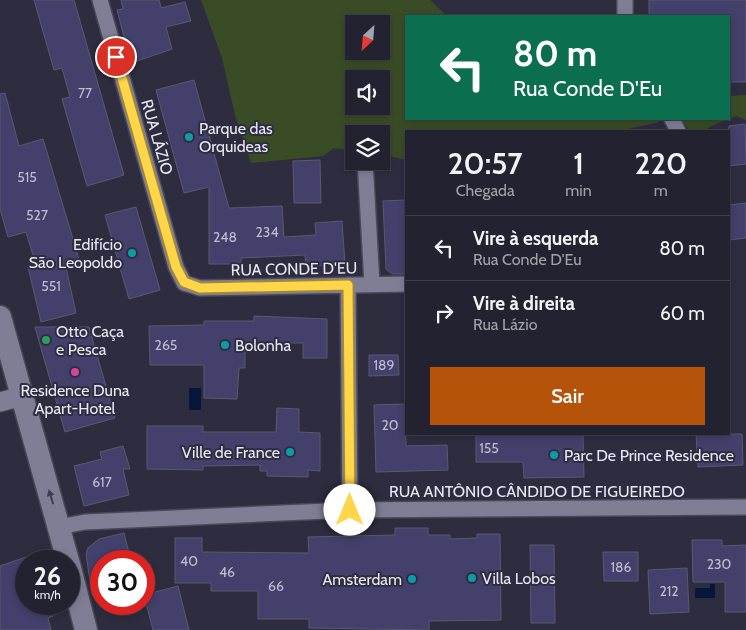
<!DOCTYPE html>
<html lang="pt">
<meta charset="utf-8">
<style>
body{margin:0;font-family:Cabin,sans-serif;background:#2e2f3c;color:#f1f3f6;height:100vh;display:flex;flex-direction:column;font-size:19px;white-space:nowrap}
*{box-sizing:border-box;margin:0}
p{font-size:16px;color:#a2a4ab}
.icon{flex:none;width:28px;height:28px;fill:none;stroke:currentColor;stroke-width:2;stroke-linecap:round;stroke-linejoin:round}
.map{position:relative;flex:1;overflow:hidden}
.sheet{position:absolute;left:405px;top:130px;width:325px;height:305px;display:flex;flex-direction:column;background:#222230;border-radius:0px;box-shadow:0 2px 8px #0003,0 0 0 1px #3f3f4c}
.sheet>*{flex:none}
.guide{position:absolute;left:405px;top:15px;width:325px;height:105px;border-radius:0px;box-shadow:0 2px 8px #0003,0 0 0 1px #3f3f4c;background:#0b6e4f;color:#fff;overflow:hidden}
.needle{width:32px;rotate:206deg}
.controls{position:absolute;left:345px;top:15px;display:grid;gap:10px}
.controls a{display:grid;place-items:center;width:45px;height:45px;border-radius:0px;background:#222230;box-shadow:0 2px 8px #0003,0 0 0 1px #3f3f4c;font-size:25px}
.speed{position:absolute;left:15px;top:550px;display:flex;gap:10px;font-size:25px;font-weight:700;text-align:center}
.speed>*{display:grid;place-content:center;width:65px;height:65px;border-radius:50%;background:#222230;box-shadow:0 2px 8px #0003,0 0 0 1px #3f3f4c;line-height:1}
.speed small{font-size:12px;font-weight:400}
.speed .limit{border:8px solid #d22;background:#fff;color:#111}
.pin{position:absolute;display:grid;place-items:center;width:42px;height:42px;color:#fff;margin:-21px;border:2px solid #fff;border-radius:50%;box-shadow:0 1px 5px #0007}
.me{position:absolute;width:55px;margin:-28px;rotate:0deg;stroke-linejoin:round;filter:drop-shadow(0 0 4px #0008)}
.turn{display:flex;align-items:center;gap:18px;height:105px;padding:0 25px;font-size:22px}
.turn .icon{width:65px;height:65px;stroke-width:2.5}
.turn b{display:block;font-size:35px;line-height:42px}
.eta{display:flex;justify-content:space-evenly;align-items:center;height:85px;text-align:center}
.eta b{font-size:30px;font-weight:600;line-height:35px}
.action{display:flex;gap:10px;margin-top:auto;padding:10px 25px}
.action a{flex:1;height:58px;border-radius:0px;background:#b45309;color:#fff;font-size:20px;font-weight:600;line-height:58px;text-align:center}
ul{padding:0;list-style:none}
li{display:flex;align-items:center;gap:15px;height:65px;padding:0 25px;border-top:1px solid #3f3f4c}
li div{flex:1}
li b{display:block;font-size:19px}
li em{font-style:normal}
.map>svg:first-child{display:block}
.green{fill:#3a4c25;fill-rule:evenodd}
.water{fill:#07173b}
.building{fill:#43406c;stroke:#5a596e}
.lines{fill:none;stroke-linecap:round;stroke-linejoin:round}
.minor-casing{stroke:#484857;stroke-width:18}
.tertiary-casing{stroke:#484857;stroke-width:21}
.secondary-casing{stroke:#484857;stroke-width:25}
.minor{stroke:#7f7e94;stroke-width:15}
.tertiary{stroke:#7f7e94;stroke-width:19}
.secondary{stroke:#7f7e94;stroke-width:22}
.oneway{fill:#3e3d51}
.route-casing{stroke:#a68a30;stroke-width:12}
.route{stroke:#ffd54a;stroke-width:9}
.culture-dot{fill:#0f9aa8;stroke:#2e2d40;stroke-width:2}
.leisure-dot{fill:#2e9e5b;stroke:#2e2d40;stroke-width:2}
.hotel-dot{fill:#d1479c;stroke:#2e2d40;stroke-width:2}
.labels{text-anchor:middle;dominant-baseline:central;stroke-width:4;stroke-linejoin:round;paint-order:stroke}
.number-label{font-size:14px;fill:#bfbed2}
.poi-label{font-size:16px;fill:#e8e8f4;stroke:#2e2d40;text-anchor:start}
.street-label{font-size:16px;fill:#e8e8f4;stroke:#2e2d40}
</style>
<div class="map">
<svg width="746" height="630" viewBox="0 0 746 630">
<rect width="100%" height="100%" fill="#2e2d40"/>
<path class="green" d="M201,0H430L447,16H406V119H657L659,122L619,131H406V160L381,154V134H354V151L334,148L323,156L251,163L235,115L222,58ZM354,24H381V51H354ZM354,79H381V106H354Z
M746,95V120L736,116L709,127L706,131H690L681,119H729V96Z"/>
<path class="water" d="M189,388H201V410H189Z
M710,584H715V598H695V588H710Z"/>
<path class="building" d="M34,0H74L124,175L87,186L62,99L70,97L62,68L54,70Z
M121,0H159L161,8L185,2L191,21L166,27L172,49L137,61L132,42L126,44L117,10L123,9Z
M649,0H746V82H729V16H649Z
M194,80L229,208L282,206L284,237L316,235L315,223L342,221L345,264L306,266L305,255L241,258V264H209V187L184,193L156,90Z
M5,93L19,146L43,139L79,259L65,263L76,313L41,322L28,267L36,265L26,232L8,237L0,209V94Z
M745,124L746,164L729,166V126Z
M320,160L321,203H294L293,161Z
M406,200V274H392L386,269L383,201Z
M746,203V238L729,240V205Z
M136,207L160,290L129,299L105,215Z
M254,316L327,319V358H303V343H245V368H239L237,399L204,398V365H150L149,326L204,325V321H254Z
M35,327H89L115,418L65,432Z
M369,355H398L399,375L369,376Z
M405,404L406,446L447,445L448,470L376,472L374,405Z
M277,408L299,409V432L320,433V471L308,470V477L267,476V471H260V465L203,466V470L147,469V426H203V432H276Z
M476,434H583L584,477L524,478L523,462H476Z
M696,434H742L743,465L698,467Z
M123,446L130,469H123L129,495L84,506L74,466L102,459L100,452Z
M395,528H428V535H450V539L477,538V534H500L501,620L429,621V630L309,628V619H258V591H211V583H175V538H202V552L309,553L308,537L395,535Z
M124,533L131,561H101V594L92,595L86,554L88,548L99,539Z
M692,540H722V546L746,545V612H725V582H693Z
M530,545H554L555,623H531Z
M603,552H638V581H604Z
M26,557V604H49L53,616L48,618L51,630H0V566Z
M687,568L689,612L650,614L648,570Z
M178,586L189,630H153L144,595Z"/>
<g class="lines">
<g class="minor-casing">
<path id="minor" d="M100,0L176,267L184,283L200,288L406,284
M625,0V16
M672,119L678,131
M365,161L372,284
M348,285L350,510
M59,527L85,522L350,510L746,507"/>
</g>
<g class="tertiary-casing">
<path id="tertiary" d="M0,402L22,396"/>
</g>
<g class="secondary-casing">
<path id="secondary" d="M0,317L68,561
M69,564L86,630"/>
</g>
<use href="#minor" class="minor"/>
<use href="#tertiary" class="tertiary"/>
<use href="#secondary" class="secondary"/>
</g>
<defs><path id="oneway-solid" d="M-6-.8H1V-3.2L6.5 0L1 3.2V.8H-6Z" transform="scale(1.25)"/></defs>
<use class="oneway" href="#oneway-solid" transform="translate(51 497) rotate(-107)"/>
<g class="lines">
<g class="route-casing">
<path id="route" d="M116,57L176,267L184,282L200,288L348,285L350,510"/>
</g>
<use href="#route" class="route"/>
</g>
<g class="culture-dot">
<circle cx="189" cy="137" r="5"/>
<circle cx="132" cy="253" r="5"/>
<circle cx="225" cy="345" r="5"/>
<circle cx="290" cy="452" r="5"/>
<circle cx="554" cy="455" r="5"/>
<circle cx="472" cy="578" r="5"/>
<circle cx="412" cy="579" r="5"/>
</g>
<circle class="leisure-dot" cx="46" cy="340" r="5"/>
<circle class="hotel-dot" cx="75" cy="372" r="5"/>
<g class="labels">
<g class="number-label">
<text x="85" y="93">77</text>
<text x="27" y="177">515</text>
<text x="37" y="215">527</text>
<text x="267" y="232">234</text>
<text x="225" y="237">248</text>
<text x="51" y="286">551</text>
<text x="166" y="345">265</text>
<text x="384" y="365">189</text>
<text x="390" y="425">20</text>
<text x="489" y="448">155</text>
<text x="102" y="482">617</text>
<text x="189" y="561">40</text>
<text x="719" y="564">230</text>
<text x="621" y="567">186</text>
<text x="227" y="572">46</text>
<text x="276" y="586">66</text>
<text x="669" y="591">212</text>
</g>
<g class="poi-label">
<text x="199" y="128">Parque das<tspan x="199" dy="18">Orquideas</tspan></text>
<text x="122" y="244" text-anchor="end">Edifício<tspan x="122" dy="18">São Leopoldo</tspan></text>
<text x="56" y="331">Otto Caça<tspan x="56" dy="18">e Pesca</tspan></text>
<text x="235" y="345">Bolonha</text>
<text x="75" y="390" text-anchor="middle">Residence Duna<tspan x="75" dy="18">Apart-Hotel</tspan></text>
<text x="280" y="452" text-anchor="end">Ville de France</text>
<text x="564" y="455">Parc De Prince Residence</text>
<text x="482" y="578">Villa Lobos</text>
<text x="402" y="579" text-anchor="end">Amsterdam</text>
</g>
<g class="street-label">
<text transform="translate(157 137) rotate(74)">RUA LÁZIO</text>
<text transform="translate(294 269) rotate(-1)">RUA CONDE D'EU</text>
<text x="537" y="491">RUA ANTÔNIO CÂNDIDO DE FIGUEIREDO</text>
</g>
</g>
</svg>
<div class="controls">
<a><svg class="needle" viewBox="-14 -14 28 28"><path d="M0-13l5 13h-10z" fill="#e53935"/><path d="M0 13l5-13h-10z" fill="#a2a4ab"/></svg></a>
<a><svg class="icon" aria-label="sound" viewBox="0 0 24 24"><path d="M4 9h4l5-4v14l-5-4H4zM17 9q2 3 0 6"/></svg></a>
<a><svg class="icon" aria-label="layers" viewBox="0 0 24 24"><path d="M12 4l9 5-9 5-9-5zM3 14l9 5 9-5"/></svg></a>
</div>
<div class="speed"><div>26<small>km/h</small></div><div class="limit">30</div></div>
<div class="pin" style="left:116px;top:57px;background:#d93025"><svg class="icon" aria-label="arrive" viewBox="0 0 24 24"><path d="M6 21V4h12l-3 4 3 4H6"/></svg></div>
<svg class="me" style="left:350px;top:510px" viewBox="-20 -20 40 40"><circle r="19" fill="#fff"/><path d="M0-13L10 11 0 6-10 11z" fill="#ffd54a"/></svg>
<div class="guide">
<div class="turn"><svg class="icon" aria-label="left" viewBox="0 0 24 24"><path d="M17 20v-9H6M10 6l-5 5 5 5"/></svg><div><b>80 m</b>Rua Conde D'Eu</div></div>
</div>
<section class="sheet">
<div class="eta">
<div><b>20:57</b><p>Chegada</p></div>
<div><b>1</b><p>min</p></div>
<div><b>220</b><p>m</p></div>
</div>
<ul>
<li><svg class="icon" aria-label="left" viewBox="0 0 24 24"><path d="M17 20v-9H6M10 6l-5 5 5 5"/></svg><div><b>Vire à esquerda</b><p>Rua Conde D'Eu</p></div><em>80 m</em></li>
<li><svg class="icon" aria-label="right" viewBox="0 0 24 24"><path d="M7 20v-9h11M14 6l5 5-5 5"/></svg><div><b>Vire à direita</b><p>Rua Lázio</p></div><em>60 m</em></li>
</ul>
<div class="action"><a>Sair</a></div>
</section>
</div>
